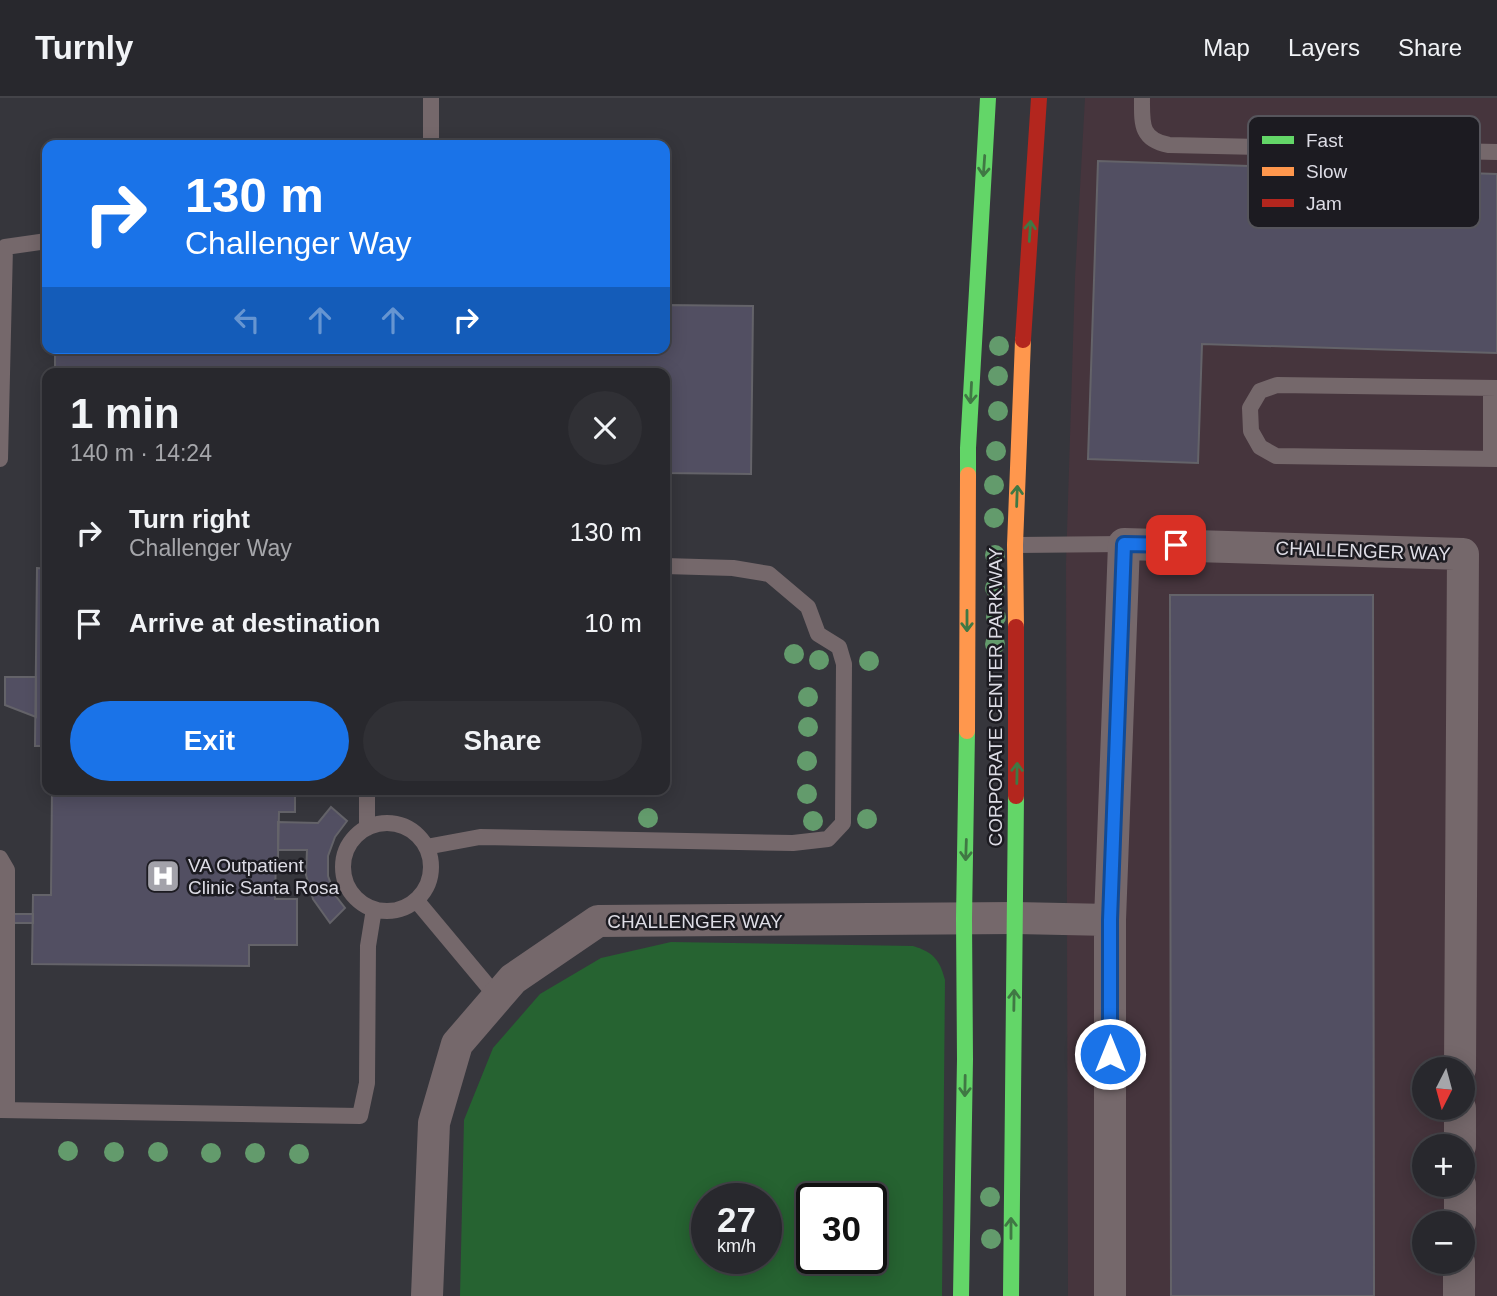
<!DOCTYPE html>
<meta charset="utf-8">
<style>
body{margin:0;font-family:Helvetica,sans-serif;background:#303035;color:#f1f3f6;height:100vh;display:flex;flex-direction:column;font-size:26px;white-space:nowrap}
*{box-sizing:border-box;margin:0}
p{font-size:23px;color:#a5a6aa}
.icon{flex:none;width:38px;height:38px;fill:none;stroke:currentColor;stroke-width:2;stroke-linecap:round;stroke-linejoin:round}
.map{position:relative;flex:1;overflow:hidden}
.panel{position:absolute;left:42px;top:270px;width:628px;height:427px;display:flex;flex-direction:column;background:#28282d;border-radius:14px;box-shadow:0 4px 18px #0003,0 0 0 2px #444449}
.panel>*{flex:none}
.top-card{position:absolute;left:42px;top:42px;width:628px;height:214px;border-radius:14px;box-shadow:0 4px 18px #0003,0 0 0 2px #444449;background:#1a73e8;color:#fff;overflow:hidden}
.needle{width:46px;rotate:186deg}
.tools{position:absolute;left:1412px;top:959px;display:grid;gap:14px}
.tools a{display:grid;place-items:center;width:63px;height:63px;border-radius:50%;background:#28282d;box-shadow:0 4px 18px #0003,0 0 0 2px #444449;font-size:35px}
.speed{position:absolute;left:691px;top:1085px;display:flex;gap:14px;font-size:35px;font-weight:700;text-align:center}
.speed>*{display:grid;place-content:center;width:91px;height:91px;border-radius:50%;background:#28282d;box-shadow:0 4px 18px #0003,0 0 0 2px #444449;line-height:1}
.speed small{font-size:18px;font-weight:400}
.speed .limit{border:4px solid #111;border-radius:10px;background:#fff;color:#111}
.pin{position:absolute;display:grid;place-items:center;width:60px;height:60px;color:#fff;margin:-30px;border-radius:14px;box-shadow:0 4px 10px #0006}
.me{position:absolute;width:77px;margin:-38px;rotate:0deg;stroke-linejoin:round;filter:drop-shadow(0 0 5px #0008)}
.turn{display:flex;align-items:center;gap:24px;height:147px;padding:0 28px;font-size:32px}
.turn .icon{width:91px;height:91px;stroke-width:2.5}
.turn b{display:block;font-size:49px;line-height:60px}
.lanes{display:flex;align-items:center;height:66px;padding:0 28px;background:#0003;justify-content:center;gap:35px;direction:ltr}
.lanes .off{opacity:.35}
.round{display:grid;place-items:center;flex:none;width:74px;height:74px;border-radius:37px;background:#303035}
.summary{display:flex;align-items:center;justify-content:space-between;height:119px;padding:0 28px}
h1{font-size:42px;font-weight:600;line-height:52px}
.action{display:flex;gap:14px;margin-top:auto;padding:14px 28px}
.action a{flex:1;height:80px;border-radius:42px;background:#1a73e8;color:#fff;font-size:28px;font-weight:600;line-height:80px;text-align:center}
.action a+a{background:#303035;color:#f1f3f6}
ul{padding:0;list-style:none}
li{display:flex;align-items:center;gap:21px;height:91px;padding:0 28px}
li div{flex:1}
li b{display:block;font-size:26px}
li em{font-style:normal}
header{display:flex;align-items:center;gap:42px;box-sizing:border-box;height:98px;padding:0 35px;background:#28282d;border-bottom:2px solid #444449}
header strong{font-size:33px}
nav{display:flex;gap:38px;margin-inline-start:auto;font-size:24px}
.map>svg:first-child{display:block}
.commercial{fill:#46353d;fill-rule:evenodd}
.green{fill:#266331;fill-rule:evenodd}
.building{fill:#524f62;stroke:#646369;stroke-width:2}
.lines{fill:none;stroke-linecap:round;stroke-linejoin:round}
.lane{stroke:#75686b;stroke-width:16}
.street{stroke:#75686b;stroke-width:32}
.fast{stroke:#63d668;stroke-width:16}
.slow{stroke:#ff974d;stroke-width:16}
.jam{stroke:#b3261e;stroke-width:16}
.tree{fill:#639b6c}
.oneway{stroke:#407844}
.route-casing{stroke:#114b97;stroke-width:18}
.route{stroke:#1a73e8;stroke-width:12}
.labels{text-anchor:middle;dominant-baseline:central;stroke-width:5;stroke-linejoin:round;paint-order:stroke}
.street-label{font-size:19px;fill:#dddce5;stroke:#1c1b21}
.poi-label{font-size:19px;fill:#dddce5;stroke:#1c1b21;text-anchor:start}
.key{fill:#1c1b21;stroke:#56555c;stroke-width:2}
.key-label{font-size:19px;fill:#dddce5}
</style>
<header>
<strong>Turnly</strong>
<nav><a>Map</a><a>Layers</a><a>Share</a></nav>
</header>
<div class="map">
<svg width="1497" height="1198" viewBox="0 0 1497 1198">
<rect width="100%" height="100%" fill="#36363c"/>
<path class="commercial" d="M1085,0H1497V1198H1068L1066,466L1075,180ZM1424,971H1463V1010H1424ZM1424,1048H1463V1087H1424ZM1424,1125H1463V1164H1424Z"/>
<path class="green" d="M671,844L913,848C933,854 940,862 945,882L942,1198H460L464,1022L493,950L540,896L601,860ZM707,1101H766V1160H707ZM812,1101H872V1160H812Z"/>
<path class="building" d="M1098,63L1497,76V255L1202,246L1198,365L1088,361Z
M665,207L753,208L751,376L665,375V275H55V250H665Z
M37,470L47,471V648H35Z
M1170,497H1373L1374,1198H1171Z
M5,579H36V619L5,607Z
M52,691H295V714H279L278,759H276L275,801H297V847H249V868L32,866L33,797H51Z
M331,709L347,723L335,739L328,758V778L335,797L345,810L330,825L313,801L306,777L307,752H278V724L318,725Z
M14,816H33V825H14Z"/>
<g class="lines">
<path class="lane" d="M431,0V47
M1142,0C1142,25 1140,42 1169,47L1497,54
M1497,290L1277,287L1260,293L1250,310L1251,333L1260,349L1276,358L1497,361
M0,361L5,149L47,143
M1491,361V290
M1015,447L1124,446
M343 769a44 44 0 1 1 88 0a44 44 0 1 1-88 0Z
M367,730V691
M426,749L480,739L793,745L828,741L843,725L844,566L839,549L818,536L808,509L769,476L733,470L665,468
M0,760L7,772V1012
M416,802L497,899
M0,1012L360,1018L367,985L368,848L374,811"/>
<path class="street" d="M1460,1048V1010
M1460,1125V1087
M427,1198L434,1025L457,946L513,881L598,823L1015,820L1110,822
M1110,1198V822L1124,446L1463,456L1460,971
M1459,1198V1164"/>
<path class="fast" d="M968,377V350L988,0
M961,1198L965,961L964,821L967,633
M1011,1198L1016,698"/>
<path class="slow" d="M1016,529L1015,447L1023,242
M967,633L968,377"/>
<path class="jam" d="M1023,242L1039,0
M1016,529V698"/>
</g>
<g class="tree">
<circle cx="999" cy="248" r="10"/>
<circle cx="998" cy="278" r="10"/>
<circle cx="998" cy="313" r="10"/>
<circle cx="996" cy="353" r="10"/>
<circle cx="994" cy="387" r="10"/>
<circle cx="994" cy="420" r="10"/>
<circle cx="995" cy="457" r="10"/>
<circle cx="995" cy="490" r="10"/>
<circle cx="996" cy="519" r="10"/>
<circle cx="995" cy="546" r="10"/>
<circle cx="794" cy="556" r="10"/>
<circle cx="819" cy="562" r="10"/>
<circle cx="869" cy="563" r="10"/>
<circle cx="808" cy="599" r="10"/>
<circle cx="808" cy="629" r="10"/>
<circle cx="807" cy="663" r="10"/>
<circle cx="807" cy="696" r="10"/>
<circle cx="648" cy="720" r="10"/>
<circle cx="867" cy="721" r="10"/>
<circle cx="813" cy="723" r="10"/>
<circle cx="68" cy="1053" r="10"/>
<circle cx="114" cy="1054" r="10"/>
<circle cx="158" cy="1054" r="10"/>
<circle cx="211" cy="1055" r="10"/>
<circle cx="255" cy="1055" r="10"/>
<circle cx="299" cy="1056" r="10"/>
<circle cx="990" cy="1099" r="10"/>
<circle cx="991" cy="1141" r="10"/>
</g>
<defs><path id="oneway-shaft" d="M-6 0H5M1.5-3L5.5 0L1.5 3" fill="none" stroke-width="1.6" stroke-linecap="round" stroke-linejoin="round" transform="scale(1.75)"/></defs>
<g class="oneway">
<use href="#oneway-shaft" transform="translate(984 68) rotate(94)"/>
<use href="#oneway-shaft" transform="translate(1030 133) rotate(-86)"/>
<use href="#oneway-shaft" transform="translate(971 295) rotate(93)"/>
<use href="#oneway-shaft" transform="translate(1017 398) rotate(-88)"/>
<use href="#oneway-shaft" transform="translate(967 523) rotate(90)"/>
<use href="#oneway-shaft" transform="translate(1017 675) rotate(-89)"/>
<use href="#oneway-shaft" transform="translate(966 752) rotate(92)"/>
<use href="#oneway-shaft" transform="translate(1014 902) rotate(-89)"/>
<use href="#oneway-shaft" transform="translate(965 988) rotate(91)"/>
<use href="#oneway-shaft" transform="translate(1011 1130) rotate(-90)"/>
</g>
<g class="lines">
<g class="route-casing">
<path id="route" d="M1110,956V822L1124,446L1176,447"/>
</g>
<use href="#route" class="route"/>
</g>
<defs>
<g id="hospital-square" transform="scale(1.75)"><rect x="-9" y="-9" width="18" height="18" rx="4" fill="#a3a2aa" stroke="#1c1b21"/><path d="M-5-5h3v3.5h4V-5h3V5h-3V1.5h-4V5h-3Z" fill="#fff"/></g>
</defs>
<g fill-rule="evenodd">
<use href="#hospital-square" x="163" y="778"/>
</g>
<g class="labels">
<g class="street-label">
<text transform="translate(1363 453) rotate(2)">CHALLENGER WAY</text>
<text transform="translate(995 599) rotate(-90)">CORPORATE CENTER PARKWAY</text>
<text x="695" y="823">CHALLENGER WAY</text>
</g>
<g class="poi-label">
<text x="188" y="767">VA Outpatient<tspan x="188" dy="22">Clinic Santa Rosa</tspan></text>
</g>
</g>
<rect x="1248" y="18" width="232" height="112" rx="10" class="key"/>
<rect x="1262" y="38" width="32" height="8" fill="#63d668"/>
<rect x="1262" y="69" width="32" height="9" fill="#ff974d"/>
<rect x="1262" y="101" width="32" height="8" fill="#b3261e"/>
<g class="key-label">
<text x="1306" y="49">Fast</text>
<text x="1306" y="80">Slow</text>
<text x="1306" y="112">Jam</text>
</g>
</svg>
<div class="tools">
<a><svg class="needle" viewBox="-14 -14 28 28"><path d="M0-13l5 13h-10z" fill="#e53935"/><path d="M0 13l5-13h-10z" fill="#a5a6aa"/></svg></a>
<a>+</a>
<a>−</a>
</div>
<div class="speed"><div>27<small>km/h</small></div><div class="limit">30</div></div>
<div class="pin" style="left:1176px;top:447px;background:#d93025"><svg class="icon" aria-label="arrive" viewBox="0 0 24 24"><path d="M6 21V4h12l-3 4 3 4H6"/></svg></div>
<svg class="me" style="left:1110px;top:956px" viewBox="-20 -20 40 40"><circle r="17" fill="#1a73e8" stroke="#fff" stroke-width="3"/><path d="M0-11L8 9 0 5-8 9z" fill="#fff"/></svg>
<div class="top-card">
<div class="turn"><svg class="icon" aria-label="right" viewBox="0 0 24 24"><path d="M7 20v-9h11M14 6l5 5-5 5"/></svg><div><b>130 m</b>Challenger Way</div></div>
<div class="lanes"><svg class="icon off" aria-label="left" viewBox="0 0 24 24"><path d="M17 20v-9H6M10 6l-5 5 5 5"/></svg><svg class="icon off" aria-label="ahead" viewBox="0 0 24 24"><path d="M12 20V5M6 11l6-6 6 6"/></svg><svg class="icon off" aria-label="ahead" viewBox="0 0 24 24"><path d="M12 20V5M6 11l6-6 6 6"/></svg><svg class="icon" aria-label="right" viewBox="0 0 24 24"><path d="M7 20v-9h11M14 6l5 5-5 5"/></svg></div>
</div>
<section class="panel">
<div class="summary"><div><h1>1 min</h1><p>140 m · 14:24</p></div><a class="round"><svg class="icon" aria-label="close" viewBox="0 0 24 24"><path d="M6 6l12 12M18 6L6 18"/></svg></a></div>
<ul>
<li><svg class="icon" aria-label="right" viewBox="0 0 24 24"><path d="M7 20v-9h11M14 6l5 5-5 5"/></svg><div><b>Turn right</b><p>Challenger Way</p></div><em>130 m</em></li>
<li><svg class="icon" aria-label="arrive" viewBox="0 0 24 24"><path d="M6 21V4h12l-3 4 3 4H6"/></svg><div><b>Arrive at destination</b></div><em>10 m</em></li>
</ul>
<div class="action"><a>Exit</a><a>Share</a></div>
</section>
</div>
